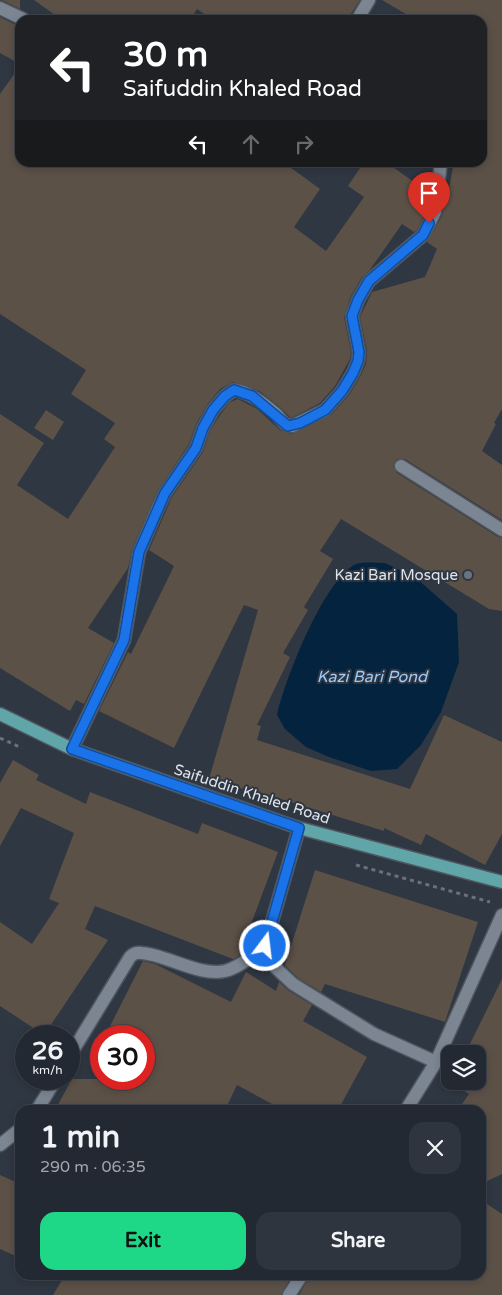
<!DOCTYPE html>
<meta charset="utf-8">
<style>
body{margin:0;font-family:"Varela Round",sans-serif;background:#2f353e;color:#f1f3f6;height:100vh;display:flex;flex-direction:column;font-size:19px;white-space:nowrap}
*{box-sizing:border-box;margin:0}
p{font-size:16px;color:#a3a6ac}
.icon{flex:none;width:28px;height:28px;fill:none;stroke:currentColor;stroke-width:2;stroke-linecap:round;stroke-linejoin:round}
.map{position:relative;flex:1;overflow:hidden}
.sheet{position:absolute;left:15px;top:1105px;width:471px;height:175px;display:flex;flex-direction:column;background:#232932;border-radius:15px;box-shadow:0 2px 8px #0003,0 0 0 1px #40454d}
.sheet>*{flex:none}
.top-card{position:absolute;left:15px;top:15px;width:472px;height:152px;border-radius:15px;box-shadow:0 2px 8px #0003,0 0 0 1px #40454d;background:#202124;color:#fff;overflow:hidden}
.tools{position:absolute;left:441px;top:1045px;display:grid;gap:10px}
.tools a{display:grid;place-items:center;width:45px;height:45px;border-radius:10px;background:#232932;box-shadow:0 2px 8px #0003,0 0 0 1px #40454d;font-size:25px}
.speed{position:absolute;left:15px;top:1025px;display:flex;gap:10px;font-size:25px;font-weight:700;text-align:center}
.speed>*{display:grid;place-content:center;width:65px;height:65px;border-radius:50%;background:#232932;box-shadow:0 2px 8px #0003,0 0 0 1px #40454d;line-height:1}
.speed small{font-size:12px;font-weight:400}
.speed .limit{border:8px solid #d22;background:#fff;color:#111}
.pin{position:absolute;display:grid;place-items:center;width:42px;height:42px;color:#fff;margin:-51px -21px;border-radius:50% 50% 50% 0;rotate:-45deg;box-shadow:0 0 5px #0007}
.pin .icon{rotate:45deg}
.me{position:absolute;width:55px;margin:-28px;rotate:15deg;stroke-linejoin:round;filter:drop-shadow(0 0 4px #0008)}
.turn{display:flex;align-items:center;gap:18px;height:105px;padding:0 25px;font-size:22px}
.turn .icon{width:65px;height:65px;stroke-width:2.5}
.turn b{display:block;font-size:35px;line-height:42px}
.lanes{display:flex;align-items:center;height:48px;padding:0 25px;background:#0003;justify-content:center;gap:25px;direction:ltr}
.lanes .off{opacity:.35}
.round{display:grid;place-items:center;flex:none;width:52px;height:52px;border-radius:15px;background:#2f353e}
.overview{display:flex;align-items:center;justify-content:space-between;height:85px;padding:0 25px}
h1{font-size:30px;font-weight:700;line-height:38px}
.button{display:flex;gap:10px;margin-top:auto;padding:10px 25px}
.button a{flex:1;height:58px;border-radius:15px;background:#1fd887;color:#111;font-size:20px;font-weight:700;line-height:58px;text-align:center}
.button a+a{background:#2f353e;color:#f1f3f6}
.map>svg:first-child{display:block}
.water{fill:#04233f}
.building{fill:#5c5147}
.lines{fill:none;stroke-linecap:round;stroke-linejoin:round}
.minor-casing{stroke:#4f565f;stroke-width:15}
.major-casing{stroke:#4f565f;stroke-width:15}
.path{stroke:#6a717b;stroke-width:3;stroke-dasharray:4 4;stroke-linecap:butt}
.minor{stroke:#7c8693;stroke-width:12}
.major{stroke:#60a5a7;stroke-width:12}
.route-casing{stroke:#114b97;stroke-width:12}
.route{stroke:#1a73e8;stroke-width:9}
.worship-dot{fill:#6b7280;stroke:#2f3742;stroke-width:2}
.labels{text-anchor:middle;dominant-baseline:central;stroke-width:4;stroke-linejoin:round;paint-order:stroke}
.poi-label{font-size:15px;fill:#dfe5ec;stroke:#2f3742;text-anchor:end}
.street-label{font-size:15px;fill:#dfe5ec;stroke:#2f3742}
.water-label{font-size:16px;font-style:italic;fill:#9dcbf9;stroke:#2f3742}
</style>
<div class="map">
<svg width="502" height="1295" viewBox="0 0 502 1295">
<rect width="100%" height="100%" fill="#2f3742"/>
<path class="water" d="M385,563L416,578L457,614L459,662L441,712L421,745L397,769L371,771L329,757L306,747L285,729L277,715C285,679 323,583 354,565C362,561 376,563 385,563Z"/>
<path class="building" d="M0,0H20V9L4,1Z
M34,0H360L347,20H213L197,9L190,20H62Z
M382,0H502V409L494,423L496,424L482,451L502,465V520L405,459H397L393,466L397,473L498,537L502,538V611L489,609L341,519L320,551L333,559L304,607L308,610L283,653L290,657L257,725L261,726L257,740L410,789L444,715L502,742V834L485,865L426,834L421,845L384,828V831L243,787V789L209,779L258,610L244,605L174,748L99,711L128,652L131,654L174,566L149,550L172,497L203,452L210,431L220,415L230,402L238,399L257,409L280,430L291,434L331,415L349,395L360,377L366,364L367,351L360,317L372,292L425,277L437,249L427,242L442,216L444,204L446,205L454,162H482V20H416Z
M0,17L20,27V64L0,53Z
M20,66V162H283L320,189L294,227L326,251L364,197L348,186L364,162H386L429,193L427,210L417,230L414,232L402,224L369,271L362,277L350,298L344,317L351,352L350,359L335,386L320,403L291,418L281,408L261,392L248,386L233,382L220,389L207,405L196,424L189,444L158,490L132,549L128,568L88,628L114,643L84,704L76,700L70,711L0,668V414L44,443L17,485L68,519L115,447L104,439L115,423L71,394L86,370L0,314V94Z
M46,410L64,422L53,440L34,428Z
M13,760L39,775L36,780L86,804L90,792L198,834L202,823L278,852L239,956L233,959L95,906L85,929L108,940L44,1035L0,1006V922L32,944L59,903L49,899L74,833L21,808L0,846V783Z
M315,870L478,922L445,1022L325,984L321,992L298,978L285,965Z
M143,961L155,964L231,1002L246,972L276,991L279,982L289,991L312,1005L303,1021L367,1057L338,1110H283L237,1085L225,1110H55L72,1079H144V1036H105Z
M502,979V1174L481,1184V1110H458L469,1094L451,1082L478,1081V1054H465Z
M0,1175L20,1184V1258L0,1249Z
M481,1200L502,1214V1295H299L310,1275H481Z
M65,1275H292L281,1295H53Z"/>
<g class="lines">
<g class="minor-casing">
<path id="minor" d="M0,8L25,20
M357,20L369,0
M401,466L502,530
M72,749L124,640L139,552L158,508L165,493L196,448L203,428L213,410L225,396L234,390C250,392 264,404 276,414C281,419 284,426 292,426L325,410L342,391L353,373L358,361L359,352L352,316L358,300L369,281L423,235L435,212L441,162
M299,828L265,946L267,956L276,968L293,984L374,1034L436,1062
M69,1057L130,957C133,954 136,952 141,953C165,954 200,977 225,971C240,967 253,955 265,946
M37,1110L56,1079
M406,1110L436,1062L502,915
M0,1145L20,1129
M289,1295L302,1275"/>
</g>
<g class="major-casing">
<path id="major" d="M0,714L72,749L299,828L502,882"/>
</g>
<path class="path" d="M0,738L22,748
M356,865L490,902"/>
<use href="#minor" class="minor"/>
<use href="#major" class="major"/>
</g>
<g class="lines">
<g class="route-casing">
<path id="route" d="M265,946L299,828L72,749L124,640L139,552L165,493L196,448L203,428L213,410L225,396L234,390L252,396L288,426L300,423L325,410L342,391L353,373L358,361L359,352L352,316L358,300L369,281L423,235L429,223"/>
</g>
<use href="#route" class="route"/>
</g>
<circle class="worship-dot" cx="468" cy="575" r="5"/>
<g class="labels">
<g class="poi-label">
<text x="458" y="575">Kazi Bari Mosque</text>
</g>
<g class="street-label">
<text transform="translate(252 794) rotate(18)">Saifuddin Khaled Road</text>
</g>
<g class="water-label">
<text x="372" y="677">Kazi Bari Pond</text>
</g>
</g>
</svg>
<div class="tools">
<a><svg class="icon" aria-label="layers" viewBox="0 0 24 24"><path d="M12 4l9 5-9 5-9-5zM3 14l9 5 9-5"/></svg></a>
</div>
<div class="speed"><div>26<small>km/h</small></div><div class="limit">30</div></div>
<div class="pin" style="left:429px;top:223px;background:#d93025"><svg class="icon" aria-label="arrive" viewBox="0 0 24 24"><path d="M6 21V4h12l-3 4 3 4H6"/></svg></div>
<svg class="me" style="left:265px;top:946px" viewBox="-20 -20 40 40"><circle r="17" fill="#1a73e8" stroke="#fff" stroke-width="3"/><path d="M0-11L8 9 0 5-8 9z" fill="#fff"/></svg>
<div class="top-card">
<div class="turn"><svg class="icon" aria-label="left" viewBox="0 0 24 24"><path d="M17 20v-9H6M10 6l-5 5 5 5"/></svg><div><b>30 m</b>Saifuddin Khaled Road</div></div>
<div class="lanes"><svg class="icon" aria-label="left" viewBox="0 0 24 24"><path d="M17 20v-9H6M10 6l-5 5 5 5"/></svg><svg class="icon off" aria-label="ahead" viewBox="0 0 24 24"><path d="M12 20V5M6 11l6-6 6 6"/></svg><svg class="icon off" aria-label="right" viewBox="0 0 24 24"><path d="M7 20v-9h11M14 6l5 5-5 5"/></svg></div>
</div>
<section class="sheet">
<div class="overview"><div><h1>1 min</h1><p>290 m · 06:35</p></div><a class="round"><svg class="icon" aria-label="close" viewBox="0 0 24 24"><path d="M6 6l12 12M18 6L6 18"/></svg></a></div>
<div class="button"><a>Exit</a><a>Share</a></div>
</section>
</div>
